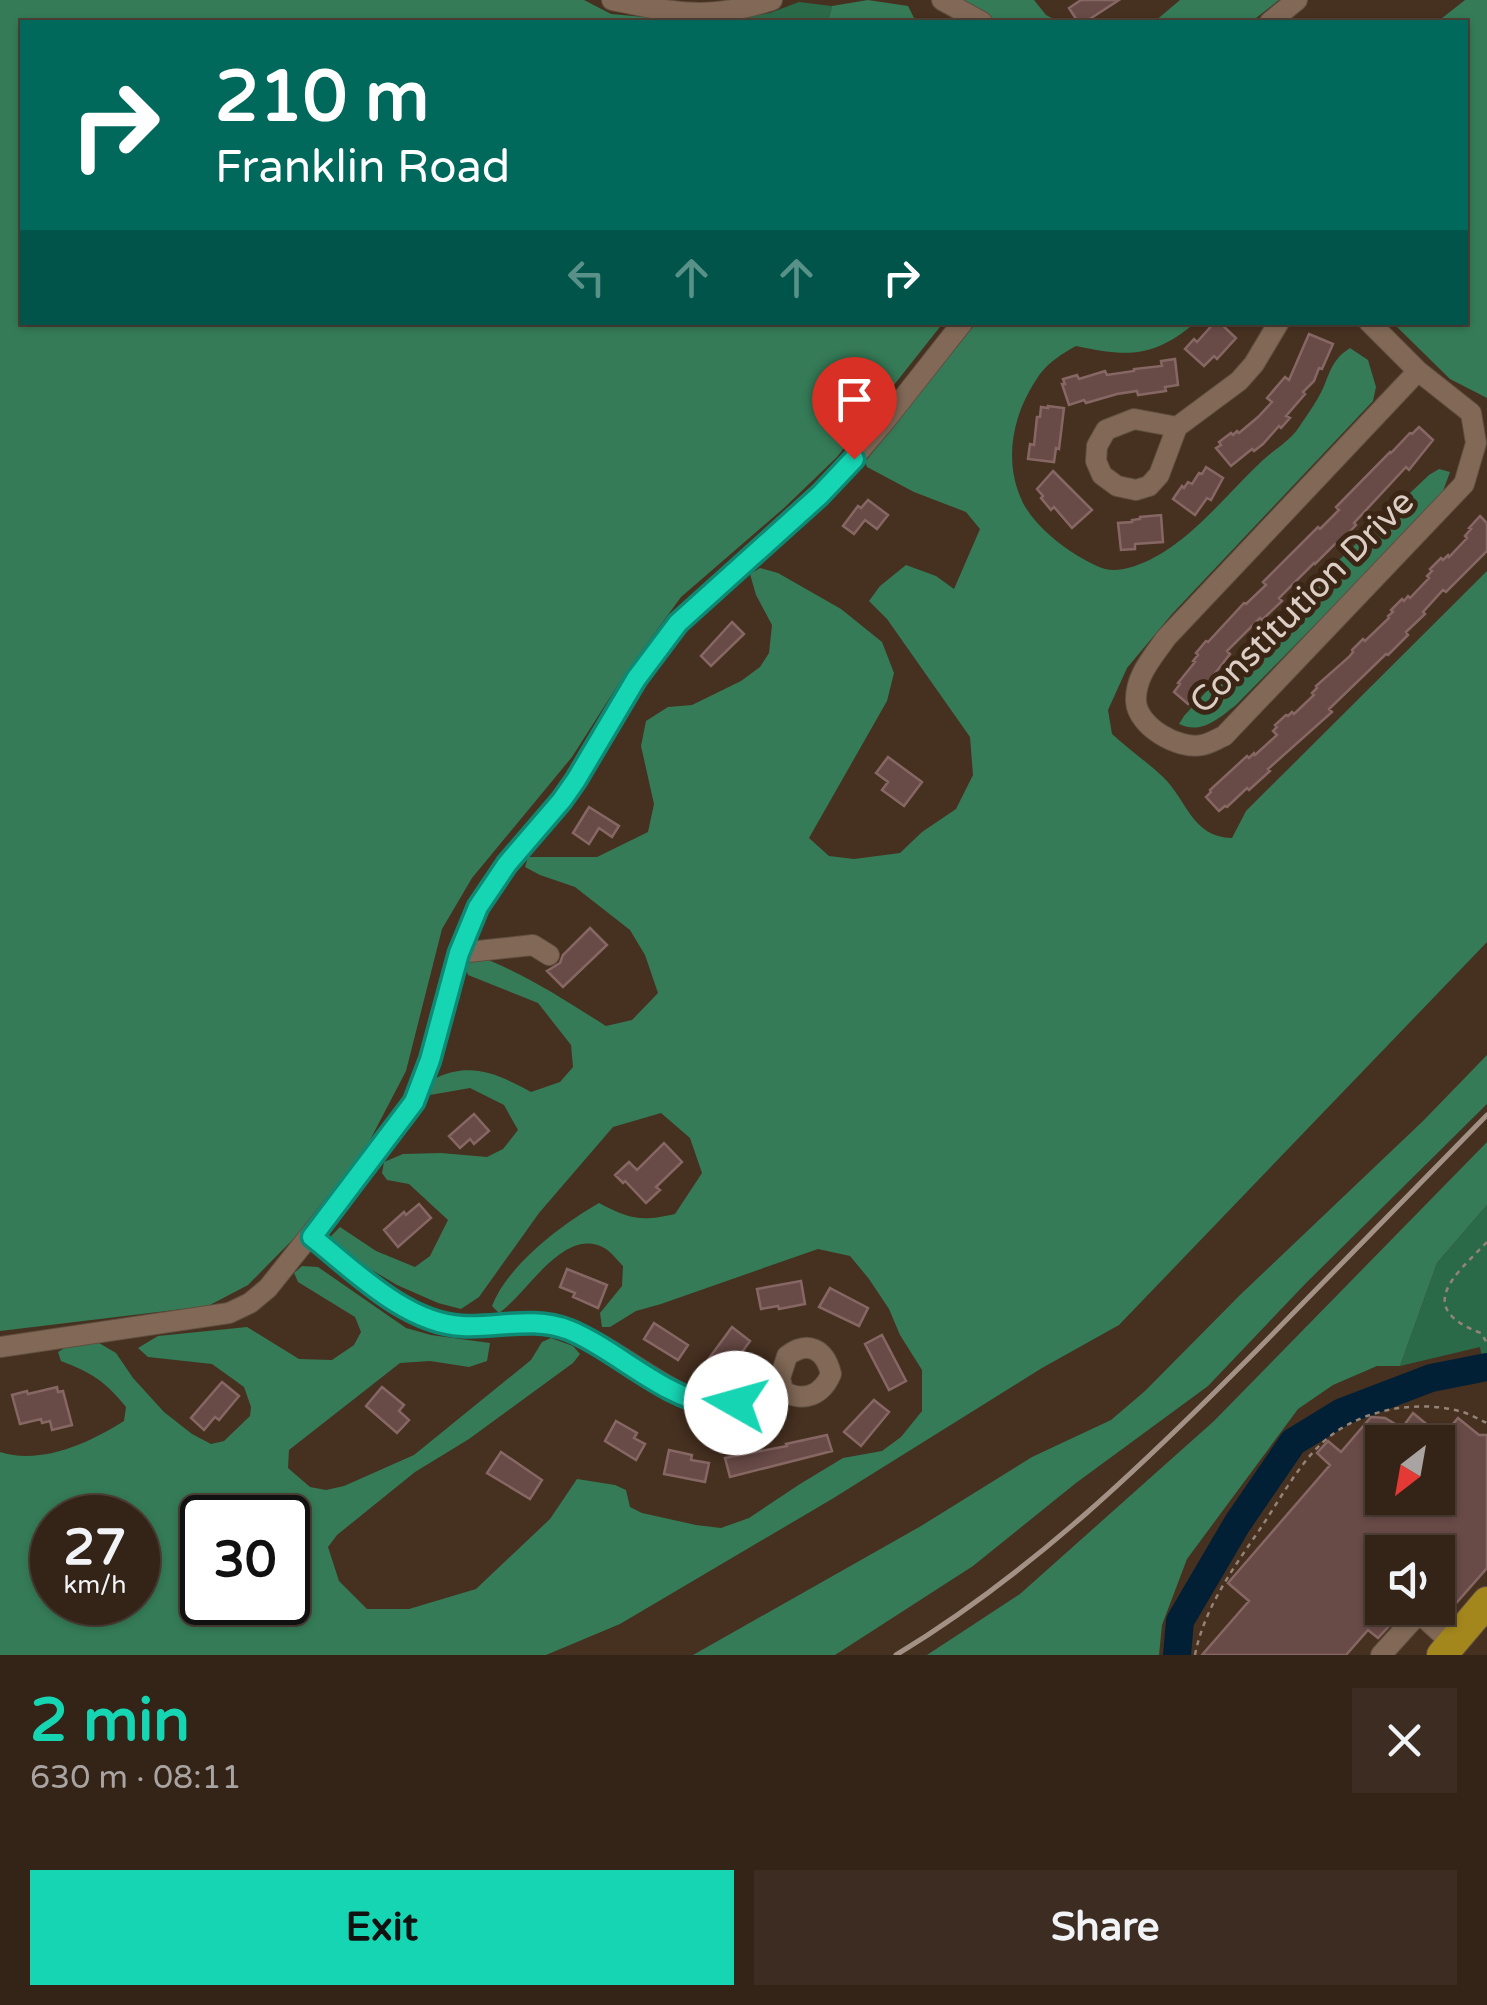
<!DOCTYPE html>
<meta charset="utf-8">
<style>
body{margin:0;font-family:"Varela Round",sans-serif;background:#3c2c21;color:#f1f3f6;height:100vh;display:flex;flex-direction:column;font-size:38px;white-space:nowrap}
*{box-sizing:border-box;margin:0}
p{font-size:32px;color:#a9a4a2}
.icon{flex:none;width:55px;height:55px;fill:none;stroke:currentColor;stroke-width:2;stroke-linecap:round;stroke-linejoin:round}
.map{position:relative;height:1655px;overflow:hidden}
.details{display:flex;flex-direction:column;background:#342418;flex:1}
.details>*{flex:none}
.banner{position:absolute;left:20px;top:20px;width:1448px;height:305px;border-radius:0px;box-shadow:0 2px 8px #0004,0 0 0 2px #4e4137;background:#00695c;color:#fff;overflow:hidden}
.needle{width:65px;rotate:211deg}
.fabs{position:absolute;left:1365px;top:1425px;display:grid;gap:20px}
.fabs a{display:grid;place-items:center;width:90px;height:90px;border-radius:0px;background:#342418;box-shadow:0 2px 8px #0004,0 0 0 2px #4e4137;font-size:50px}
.speed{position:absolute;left:30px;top:1495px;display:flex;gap:20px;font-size:50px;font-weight:700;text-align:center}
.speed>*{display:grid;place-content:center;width:130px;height:130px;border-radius:50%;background:#342418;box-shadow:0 2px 8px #0004,0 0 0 2px #4e4137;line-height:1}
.speed small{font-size:25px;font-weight:400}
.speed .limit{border:5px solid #111;border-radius:15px;background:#fff;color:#111}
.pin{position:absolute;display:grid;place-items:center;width:85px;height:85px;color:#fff;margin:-102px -42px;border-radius:50% 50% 50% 0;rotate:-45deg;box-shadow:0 0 10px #0007}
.pin .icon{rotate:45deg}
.me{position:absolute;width:110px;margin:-55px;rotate:277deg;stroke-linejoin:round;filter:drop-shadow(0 0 8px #0008)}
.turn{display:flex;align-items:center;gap:35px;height:210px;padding:0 30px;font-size:45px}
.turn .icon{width:130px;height:130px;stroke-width:2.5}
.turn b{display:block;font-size:70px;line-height:85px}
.lanes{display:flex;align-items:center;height:95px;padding:0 30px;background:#0003;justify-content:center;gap:50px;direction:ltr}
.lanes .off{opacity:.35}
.round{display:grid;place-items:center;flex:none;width:105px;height:105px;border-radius:0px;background:#3c2c21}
.summary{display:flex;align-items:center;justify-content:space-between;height:170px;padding:0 30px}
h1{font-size:60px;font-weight:800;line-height:75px;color:#16d5b3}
.primary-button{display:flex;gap:20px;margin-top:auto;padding:20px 30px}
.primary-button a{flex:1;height:115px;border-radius:0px;background:#16d5b3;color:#111;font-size:40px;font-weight:800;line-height:115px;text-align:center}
.primary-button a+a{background:#3c2c21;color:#f1f3f6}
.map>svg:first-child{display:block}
.green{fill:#2a6a49}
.forest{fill:#357b57;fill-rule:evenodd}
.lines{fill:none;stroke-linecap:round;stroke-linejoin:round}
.river{stroke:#012036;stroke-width:28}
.building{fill:#684a47;stroke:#866764;stroke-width:2.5;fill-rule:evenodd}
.minor-casing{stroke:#604f40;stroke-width:22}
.highway-casing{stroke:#604f40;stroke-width:32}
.path{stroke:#948376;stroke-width:2.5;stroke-dasharray:5 5;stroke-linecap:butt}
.minor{stroke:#826957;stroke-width:20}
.highway{stroke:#a3871d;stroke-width:30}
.rail{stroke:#a29184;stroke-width:5}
.route-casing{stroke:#0e8a74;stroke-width:25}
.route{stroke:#16d5b3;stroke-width:18}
.labels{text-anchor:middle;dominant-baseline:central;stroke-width:10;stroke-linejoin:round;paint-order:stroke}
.street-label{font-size:35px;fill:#dccec4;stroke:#3b2616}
</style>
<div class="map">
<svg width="1487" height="1655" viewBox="0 0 1487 1655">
<rect width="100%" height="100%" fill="#463020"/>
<path class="green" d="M799,2L832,6L828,22H721L770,13Z
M1487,1205V1383L1480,1347L1400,1366L1437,1263Z"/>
<path class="forest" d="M0,0H584L611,14L699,22H22V322L943,323L837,457L784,508L681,597L625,674L572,757L472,878L442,929L406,1071L370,1140L311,1221L248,1285L208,1306L0,1331Z
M868,0L908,6L916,22H828L832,6Z
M961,0H1034L1046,15L1059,22H998Z
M1180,0H1279L1251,22H1154Z
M1465,0H1487V398L1450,379L1393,323L1465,322V22H1437Z
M976,323H1195C1153,358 1128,357 1076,346C1063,353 1049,362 1040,374C1013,412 1002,460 1023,503C1034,524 1058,544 1078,556C1100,568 1108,575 1135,566C1187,548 1223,497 1263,460C1274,450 1288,442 1297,430C1304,419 1312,409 1318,398C1330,378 1328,362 1350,348L1368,360L1376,387L1373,401L1172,614L1127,668L1108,710L1112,734C1128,749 1146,761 1162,776C1187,799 1191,837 1232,838L1246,811L1487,571V942L1119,1325L1042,1368L832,1499L620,1624L546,1655H0V1452C42,1465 89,1443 124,1421L126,1407C105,1381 92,1373 61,1361L58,1352L68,1346L99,1343L116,1353L133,1378L164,1412L192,1434L211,1444L224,1441L250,1416L251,1407L244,1387L212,1364L148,1357L138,1348L158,1336L247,1327L299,1359L332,1360L354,1345L361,1332L355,1317L298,1282L294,1273L302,1266L318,1267L406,1328L431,1335L490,1343L487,1361L469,1367L430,1361L400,1363L289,1450L288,1468L310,1487L326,1490L344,1486L414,1455L531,1360L542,1342L551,1338L573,1346L580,1354L573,1363L469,1439L415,1472L337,1535L328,1547L339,1581L367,1609H409L476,1589L550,1519L577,1479L615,1485L626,1490L630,1507L642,1513L696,1525L721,1528L749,1518L800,1484L843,1458L882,1451L901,1437L922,1411V1370L900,1335L889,1309L869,1279L850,1256L818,1249L661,1304L636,1311L610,1327H602L600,1313L622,1286L623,1266C618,1261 612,1253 606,1249C565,1224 528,1293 499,1313L492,1306C507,1266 562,1224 599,1203C630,1219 640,1222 675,1214L702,1173L690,1138L661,1113L613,1127L539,1213L479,1297L461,1309L438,1303L397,1285L340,1251L331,1236L340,1227L376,1251L415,1267L430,1256L448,1220L409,1184L387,1180L382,1173L384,1162L403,1154L441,1153L487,1157L503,1149L518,1130L504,1105L470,1088L430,1095L434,1079C470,1061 498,1074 531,1092L560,1082L573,1067L571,1045L538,1003L468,975L464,963L478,956C524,973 565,1000 606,1026L632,1020L658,993L645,955L630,930L575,887L540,875L525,867L528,857H597L648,832L654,804L641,746L646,721L668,707L692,705L741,681L760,667L769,653L772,625L756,595L750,574L760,568L778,573L841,609L882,642L894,673L887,701L809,838L829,856L854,859L900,853L922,832L956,809L973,775L970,737L887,619L869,601L880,586L906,565L936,576L954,589L980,529L966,512L914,492L867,467L865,462ZM52,1518H138V1602H52ZM202,1518H288V1602H202Z
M1439,469L1450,472L1443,491L1429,509L1236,705C1219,718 1202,735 1179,724L1184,716L1247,647L1429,475Z
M1487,1055V1104L1307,1282L1208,1386L1076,1483L973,1566L835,1655H693L921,1526L1032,1457L1111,1420L1145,1391L1240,1295L1423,1121Z
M1487,1142V1205L1437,1263L1400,1366H1377L1333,1385L1298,1409L1187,1559L1162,1625L1159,1655H927L1020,1594L1214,1421Z"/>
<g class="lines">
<path class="river" d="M1177,1655L1180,1621L1237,1524L1293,1442L1342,1412L1431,1378L1487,1367"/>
</g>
<path class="building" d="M1081,0H1119L1085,22H1078L1069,8Z
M1215,322H1219L1236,338L1217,359L1214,356L1204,366L1185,349L1194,339L1197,342Z
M1309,334L1333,344L1322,369L1319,368L1314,381L1303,392L1305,394L1286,416L1290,418L1281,428L1279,426L1263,444L1254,451L1252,449L1231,466L1216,448L1221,445L1219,442L1231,433L1233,435L1237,431L1239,433L1258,417L1272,402L1267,398L1285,377L1289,380Z
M1175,359L1178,385L1165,387L1166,391L1138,395L1137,391L1117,394L1086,403L1084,400L1069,405L1062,384H1065L1063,379L1077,375L1079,379L1105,371L1107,375L1134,371V369L1162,366L1161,361Z
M1048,406L1064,408L1059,449L1056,448L1054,462L1028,459L1030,444L1034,445L1037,417H1040L1041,407L1048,408Z
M1419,427L1433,440L1409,470L1406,467L1354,523L1356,525L1337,545L1335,544L1315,564L1314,563L1279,598L1282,601L1262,620L1260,618L1227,651L1230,654L1196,698L1194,697L1188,704L1174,692L1180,684L1178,683L1195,662L1193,661L1198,655L1196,653L1206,641L1208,642L1244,603L1246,604L1266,585L1263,582L1318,527L1320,529L1339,510L1336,507L1390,452L1391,453L1410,433L1412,434Z
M1206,467L1223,478L1211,500L1207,498L1195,515L1173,499L1182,486L1184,488L1188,482L1192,484L1199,473L1202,474Z
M1053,471L1092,510L1072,528L1054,507L1051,510L1041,498L1043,496L1037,489Z
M868,500L888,515L877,529L865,520L854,534L843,526L858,506L861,508Z
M1161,515L1163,542L1135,544V549L1121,550L1118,523L1132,522V520L1140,519V517Z
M1480,516L1487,523V551L1446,592L1443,590L1423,612L1425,614L1406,632L1408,635L1388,655L1386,654L1329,709L1332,712L1268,769L1270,771L1249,790L1247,788L1227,807L1225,806L1219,811L1206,797L1211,792L1210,790L1247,756L1249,758L1254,753L1255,755L1277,735L1273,731L1277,727L1275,725L1286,715L1288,716L1292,712L1294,714L1314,695L1312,693L1317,688L1316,686L1349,657L1353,652L1352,650L1363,639L1365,641L1389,618L1388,616L1393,612L1391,610L1402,599L1404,601L1408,596L1410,598L1429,578L1427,576L1432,571L1430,569L1441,558L1443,560L1448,555L1449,557L1467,538L1465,536L1471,529L1469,528Z
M732,622L744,634L711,666L701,656Z
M888,757L922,782L904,806L882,790L888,782L876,773Z
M589,807L619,826L612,837L599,828L589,844L573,833Z
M590,928L607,945L563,987L547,971L560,963L563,955Z
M474,1114L489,1131L474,1144L470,1139L460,1148L449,1136Z
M664,1143L682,1162L656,1187L660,1190L646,1203L625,1181L623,1183L615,1175L629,1162L637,1170Z
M419,1204L431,1218L398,1247L384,1230L404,1212L406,1215Z
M567,1269L607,1285L598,1308L573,1297L575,1293L560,1287Z
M801,1281L805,1304L779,1309L778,1306L761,1309L757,1289Z
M830,1288L868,1308L859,1326L819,1307Z
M654,1323L688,1345L678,1360L644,1339Z
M732,1327L750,1341L735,1362L730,1358L720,1371L707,1361Z
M882,1335L906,1381L889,1390L865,1344Z
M222,1382L239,1396L219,1420L215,1417L204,1430L191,1418Z
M57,1387L58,1392L63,1391L72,1425L52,1430L50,1421L42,1423L41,1419L20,1424L12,1395L27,1391L28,1394Z
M382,1387L404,1405L399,1411L409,1420L397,1433L366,1406Z
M874,1400L889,1412L861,1446L844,1432Z
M1413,1413L1442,1437L1458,1418L1479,1435H1487V1568L1444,1617L1438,1611V1552H1382V1613L1380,1616L1390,1625L1378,1638L1368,1630L1346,1655H1202L1249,1601L1228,1583L1330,1465L1317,1453L1328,1441L1341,1452L1371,1417L1385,1418L1402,1428ZM1382,1442H1438V1498H1382Z
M616,1421L637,1433L634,1438L645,1444L636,1460L605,1441Z
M827,1435L832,1451L730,1477L725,1458L787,1446L786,1444Z
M669,1450L692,1455L691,1460L709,1463L705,1482L664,1474Z
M501,1452L542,1480L530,1499L487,1473Z"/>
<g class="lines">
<g class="minor-casing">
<path id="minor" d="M612,0C676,13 708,21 772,0
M942,0L982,22
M1270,22L1297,0
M1369,322L1418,371L1471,413L1476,443L1464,484L1224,736C1217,739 1209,744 1202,745C1178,750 1137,726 1136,701C1135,676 1153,657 1166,638L1418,371
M1177,427L1134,419L1106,430L1097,446L1096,461L1102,475L1117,486L1136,490L1149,486L1159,475L1177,427L1239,381L1254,364L1279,322
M459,953L533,945L549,955
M311,1237C354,1270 404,1322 460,1326C498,1329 526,1315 566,1329C611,1345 649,1379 692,1399C725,1406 752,1402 783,1391C804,1403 822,1395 831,1374C825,1349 808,1340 787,1356L780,1378L783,1391
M0,1347L229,1313L250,1303L268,1288L409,1111L430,1060L450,982L473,916L507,864L562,800L577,780L623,699L663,641L697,604L729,578L837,477L885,421L963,322
M1381,1655L1419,1613L1452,1643"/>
</g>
<g class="highway-casing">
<path id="highway" d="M1442,1655L1487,1602"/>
</g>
<path class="path" d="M1487,1242C1454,1276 1414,1308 1481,1333L1487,1343
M1195,1655C1204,1609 1232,1570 1258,1532C1278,1503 1296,1468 1321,1444C1355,1411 1413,1399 1459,1411C1468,1413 1478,1419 1487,1423"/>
<use href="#minor" class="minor"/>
<use href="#highway" class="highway"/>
<path class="rail" d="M896,1655C1033,1572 1147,1461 1259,1348C1335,1270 1411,1193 1487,1115"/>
</g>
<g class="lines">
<g class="route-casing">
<path id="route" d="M736,1403C728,1403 720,1405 713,1404C665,1399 614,1348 569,1330C533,1316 499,1328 462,1326C405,1323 354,1270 312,1237L414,1102L430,1060L459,953L478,907L507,864L562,800L576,780L636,679L678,623L820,495L854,459"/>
</g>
<use href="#route" class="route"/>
</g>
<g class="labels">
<g class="street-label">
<text transform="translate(1302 602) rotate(-45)">Constitution Drive</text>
</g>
</g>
</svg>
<div class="fabs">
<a><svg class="needle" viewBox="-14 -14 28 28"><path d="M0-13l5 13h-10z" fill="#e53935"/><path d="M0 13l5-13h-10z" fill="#a9a4a2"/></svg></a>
<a><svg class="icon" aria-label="sound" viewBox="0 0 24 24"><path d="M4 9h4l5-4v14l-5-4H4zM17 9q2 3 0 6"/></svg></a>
</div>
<div class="speed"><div>27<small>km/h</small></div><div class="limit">30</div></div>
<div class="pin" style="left:854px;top:459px;background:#d93025"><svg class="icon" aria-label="arrive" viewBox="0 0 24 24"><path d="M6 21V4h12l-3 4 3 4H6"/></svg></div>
<svg class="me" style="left:736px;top:1403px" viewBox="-20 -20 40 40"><circle r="19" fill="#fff"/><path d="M0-13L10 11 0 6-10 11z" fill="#16d5b3"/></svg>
<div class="banner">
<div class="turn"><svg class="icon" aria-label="right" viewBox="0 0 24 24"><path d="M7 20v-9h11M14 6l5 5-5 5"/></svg><div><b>210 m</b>Franklin Road</div></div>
<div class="lanes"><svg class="icon off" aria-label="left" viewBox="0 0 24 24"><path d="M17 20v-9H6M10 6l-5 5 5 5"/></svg><svg class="icon off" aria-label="ahead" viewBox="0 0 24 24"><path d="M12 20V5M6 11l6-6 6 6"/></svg><svg class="icon off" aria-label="ahead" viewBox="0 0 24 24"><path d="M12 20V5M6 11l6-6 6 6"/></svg><svg class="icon" aria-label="right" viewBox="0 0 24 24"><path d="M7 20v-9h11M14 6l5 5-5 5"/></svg></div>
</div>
</div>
<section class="details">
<div class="summary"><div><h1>2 min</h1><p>630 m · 08:11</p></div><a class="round"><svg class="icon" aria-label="close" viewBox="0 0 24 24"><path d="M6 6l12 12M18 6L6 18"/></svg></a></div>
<div class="primary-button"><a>Exit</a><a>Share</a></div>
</section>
